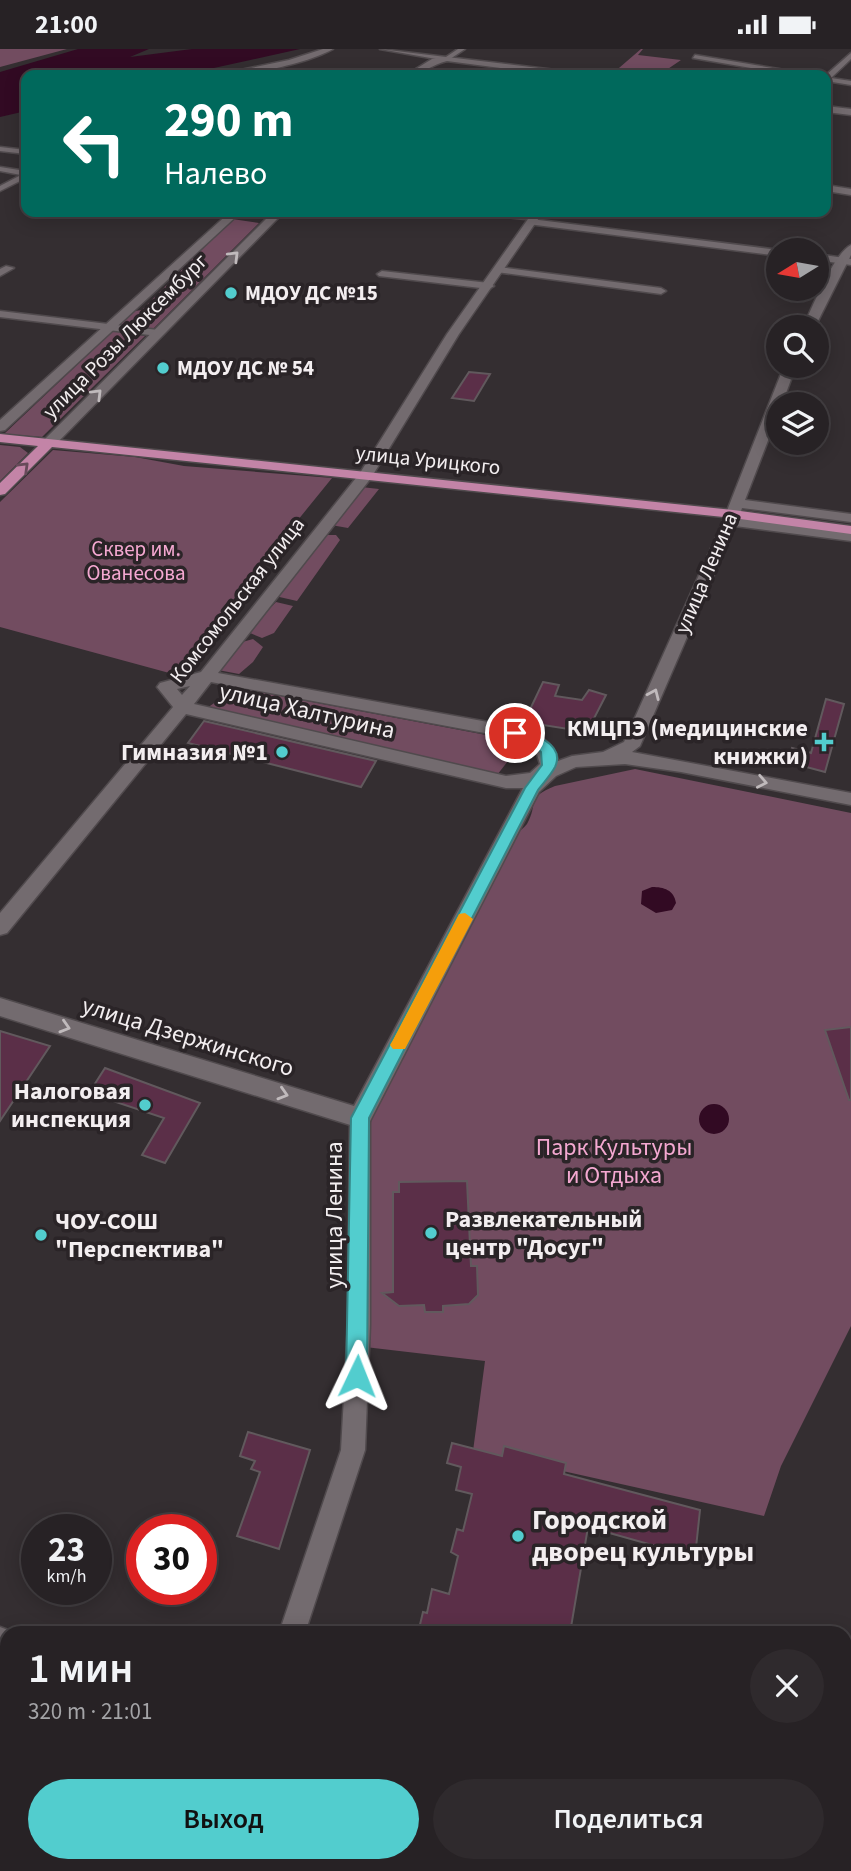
<!DOCTYPE html>
<html lang="ru">
<meta charset="utf-8">
<style>
body{margin:0;font-family:"Source Sans 3",sans-serif;background:#2f2a2d;color:#f1f3f6;height:100vh;display:flex;flex-direction:column;font-size:26px;white-space:nowrap}
*{box-sizing:border-box;margin:0}
p{font-size:23px;color:#a4a4a7}
.icon{flex:none;width:38px;height:38px;fill:none;stroke:currentColor;stroke-width:2;stroke-linecap:round;stroke-linejoin:round}
.map{position:relative;flex:1;overflow:hidden}
.details{position:absolute;left:0px;top:1577px;width:852px;height:247px;display:flex;flex-direction:column;background:#272225;border-radius:21px 21px 0 0;box-shadow:0 4px 18px #0003,0 0 0 2px #433f42}
.details>*{flex:none}
.top-card{position:absolute;left:21px;top:21px;width:810px;height:147px;border-radius:14px;box-shadow:0 4px 18px #0003,0 0 0 2px #433f42;background:#00695c;color:#fff;overflow:hidden}
.needle{width:46px;rotate:259deg}
.buttons{position:absolute;left:766px;top:189px;display:grid;gap:14px}
.buttons a{display:grid;place-items:center;width:63px;height:63px;border-radius:50%;background:#272225;box-shadow:0 4px 18px #0003,0 0 0 2px #433f42;font-size:35px}
.speed{position:absolute;left:21px;top:1465px;display:flex;gap:14px;font-size:35px;font-weight:700;text-align:center}
.speed>*{display:grid;place-content:center;width:91px;height:91px;border-radius:50%;background:#272225;box-shadow:0 4px 18px #0003,0 0 0 2px #433f42;line-height:1}
.speed small{font-size:18px;font-weight:400}
.speed .limit{border:10px solid #d22;background:#fff;color:#111}
.pin{position:absolute;display:grid;place-items:center;width:60px;height:60px;color:#fff;margin:-30px;border:4px solid #fff;border-radius:50%;box-shadow:0 2px 7px #0007}
.me{position:absolute;width:77px;margin:-38px;rotate:2deg;stroke-linejoin:round;filter:drop-shadow(0 0 5px #0008)}
.turn{display:flex;align-items:center;gap:24px;height:147px;padding:0 28px;font-size:32px}
.turn .icon{width:91px;height:91px;stroke-width:2.5}
.turn b{display:block;font-size:49px;line-height:60px}
.round{display:grid;place-items:center;flex:none;width:74px;height:74px;border-radius:37px;background:#2f2a2d}
.overview{display:flex;align-items:center;justify-content:space-between;height:119px;padding:0 28px}
h1{font-size:42px;font-weight:600;line-height:52px}
.primary-button{display:flex;gap:14px;margin-top:auto;padding:14px 28px}
.primary-button a{flex:1;height:80px;border-radius:42px;background:#52cdce;color:#111;font-size:28px;font-weight:600;line-height:80px;text-align:center}
.primary-button a+a{background:#2f2a2d;color:#f1f3f6}
.status{display:flex;justify-content:space-between;align-items:center;height:49px;padding:0 35px;background:#272225;direction:ltr}
.status svg{height:19px;fill:currentColor}
.map>svg:first-child{display:block}
.green{fill:#724c60}
.water{fill:#320a23}
.building{fill:#5b2f48;stroke:#61595d;stroke-width:2}
.lines{fill:none;stroke-linecap:round;stroke-linejoin:round}
.street-casing{stroke:#504a4d;stroke-width:3}
.secondary-casing{stroke:#504a4d;stroke-width:3}
.primary-casing{stroke:#504a4d;stroke-width:3}
.street{fill:#736b6f;fill-rule:evenodd}
.secondary{fill:#736b6f;fill-rule:evenodd}
.primary{fill:#c384a7;fill-rule:evenodd}
.oneway{stroke:#c0babc}
.oneway2{stroke:#674a5a}
.route{fill:#52cdce;stroke:#358586;stroke-width:2}
.slow{fill:#f59e0b}
.poi-dot{fill:#52cdce;stroke:#2a2427;stroke-width:2.5}
.labels{text-anchor:middle;dominant-baseline:central;stroke-width:7;stroke-linejoin:round;paint-order:stroke}
.far-poi-label{font-size:21px;font-weight:bold;fill:#f3eef0;stroke:#2a2427;text-anchor:start}
.far-street-label{font-size:21px;fill:#f3eef0;stroke:#2a2427}
.far-park-label{font-size:21px;fill:#f4a8d1;stroke:#2a2427}
.street-label{font-size:24px;fill:#f3eef0;stroke:#2a2427}
.poi-label{font-size:24px;font-weight:bold;fill:#f3eef0;stroke:#2a2427;text-anchor:end}
.park-label{font-size:24px;fill:#f4a8d1;stroke:#2a2427}
.near-poi-label{font-size:28px;font-weight:bold;fill:#f3eef0;stroke:#2a2427;text-anchor:start}
</style>
<div class="status"><b>21:00</b><svg viewBox="0 0 49 12"><path d="M0 12V9h3v3zM5 12V6h3v6zM10 12V3h3v9zM15 12V0h3v12zM26 1h20v11H26zM47 4h2v5h-2z"/></svg></div>
<div class="map">
<svg width="851" height="1822" viewBox="0 0 851 1822">
<rect width="100%" height="100%" fill="#342e31"/>
<path class="green" d="M0,0H67L0,18Z
M641,0H643L638,6L681,11L659,26L612,25Z
M232,170L259,174L153,280L120,276L135,262L142,261Z
M113,282L145,287L42,388L4,385Z
M0,396L20,398L28,404L0,432Z
M53,401L135,408L184,417L332,429L173,625L0,578V453Z
M361,438L379,440L348,479L331,476Z
M327,486H336L340,491L297,552L275,547L322,488Z
M276,553L293,557L274,584L262,589L250,584L249,581Z
M253,590L263,598L253,613L239,625L218,621L239,594Z
M244,640L523,693L497,726L207,659L223,648L241,647Z
M635,720L851,764V1277L781,1417L764,1467L473,1402L485,1312L365,1298L369,1085L372,1066L514,787C518,783 524,779 527,775C539,754 525,749 555,737Z
M0,1616L7,1618V1816L123,1817L121,1822H0Z"/>
<path class="water" d="M78,0H149L130,8L192,0H300L182,26H26V62L0,68V23Z
M652,838C664,838 674,841 676,854L672,861L656,864L641,855L642,842Z
M699 1070a15 15 0 1 1 30 0a15 15 0 1 1-30 0Z"/>
<path class="building" d="M469,323L490,325L474,352L452,349Z
M543,633L559,636L555,647L582,651L589,641L606,646L587,683L524,673Z
M826,650L844,655L825,723L788,713L792,699L811,704Z
M204,672L376,712L361,738L188,694Z
M851,978V1051H849L825,981Z
M0,982L50,997L0,1072Z
M105,1019L200,1054L165,1114L142,1106L164,1069L89,1044Z
M467,1132L471,1217H477L478,1246L469,1255L443,1257V1263H425L424,1256L399,1257L382,1244L393,1243V1143H399V1133Z
M248,1383L310,1401L279,1500L237,1487L260,1423L251,1420L255,1412L240,1407Z
M452,1394L502,1407L504,1397L566,1414L564,1425L700,1461L695,1508L588,1478L570,1584H418L423,1563L427,1564L432,1540L449,1545L458,1507L451,1503L457,1480L463,1482L472,1445L456,1441L461,1418L447,1414Z"/>
<g class="lines">
<g class="street-casing">
<path id="street" d="M323,0H333C306,15 248,27 217,26L289,11Z
M380,0L446,8L458,0H465L447,12Z
M851,4V10L831,29L851,32V36L826,32V26Z
M695,6L803,24L806,26H792L693,9Z
M0,98L26,101V105L0,102Z
M0,118L26,122V129L0,142V137L21,126L0,122Z
M482,163H509L539,168L535,171L486,166Z
M531,170L779,201V207L528,175Z
M817,205L851,210V216L817,211Z
M6,217L14,219L0,227V220Z
M499,218L661,239L666,242L661,245L496,223V219Z
M382,222L489,234L494,237L489,240L379,227L377,225Z
M0,262L158,281L163,284L158,287L0,268Z
M360,1061L367,1063L370,1069V1276L365,1401L305,1584H279L341,1401L348,1276L350,1069L353,1063Z
M0,1578L16,1584H7V1606L0,1604Z"/>
</g>
<g class="secondary-casing">
<path id="secondary" d="M447,8L572,23L576,26H554L447,12C432,15 421,27 406,26L432,10Z
M826,57L851,60V66L826,63Z
M826,136L851,140V146L826,142Z
M230,163H241L5,381L0,382V371Z
M273,163H284L54,397H44V391Z
M533,163H543L459,285L371,429L218,624L515,678C533,683 555,691 558,712L572,707L603,703L624,693L721,477L784,317H796L782,355H779V363L745,451L851,465V473L742,459L739,469L851,484V492L735,477L640,697L632,703L851,744V756L681,723L625,715L576,718L556,727L539,743L368,1076L360,1079L0,967V949L354,1057L523,739H506L186,665L7,884L0,886V864L173,658L157,638L160,634L201,623L360,424L447,285ZM211,633L511,689L536,702L540,715L530,724L506,727L194,655ZM190,637L182,646L177,640Z
M851,196V206L815,278H803C812,259 834,204 851,196Z"/>
</g>
<g class="primary-casing">
<path id="primary" d="M0,385L733,461L851,477V485L733,469L52,398L5,445L0,446V434L38,397L0,393Z"/>
</g>
<use href="#street" class="street"/>
<use href="#secondary" class="secondary"/>
<use href="#primary" class="primary"/>
</g>
<defs><path id="oneway-chevron" d="M-2-3.5L2.5 0L-2 3.5" fill="none" stroke-width="1.6" stroke-linecap="round" stroke-linejoin="round" transform="scale(1.75)"/></defs>
<g class="oneway">
<use href="#oneway-chevron" transform="translate(234 207) rotate(-45)"/>
<use href="#oneway-chevron" transform="translate(97 345) rotate(-45)"/>
<use href="#oneway-chevron" transform="translate(654 645) rotate(-66)"/>
<use href="#oneway-chevron" transform="translate(762 733) rotate(11)"/>
<use href="#oneway-chevron" transform="translate(65 978) rotate(17)"/>
<use href="#oneway-chevron" transform="translate(283 1045) rotate(17)"/>
</g>
<use class="oneway2" href="#oneway-chevron" transform="translate(24 418) rotate(-44)"/>
<path class="route" d="M515,680C531,684 566,694 555,718C551,726 543,734 538,741L369,1069L367,1327L364,1334L357,1337L349,1334L346,1327L351,1069L525,739L542,716L541,703L529,693L510,687L508,684Z"/>
<path class="slow" d="M465,864L473,870L405,1000H393L390,996L393,991L459,865Z"/>
<g class="poi-dot">
<circle cx="231" cy="244" r="7"/>
<circle cx="163" cy="319" r="7"/>
<path d="M820.5 682.5h7v7h7v7h-7v7h-7v-7h-7v-7h7z"/>
<circle cx="282" cy="703" r="7"/>
<circle cx="145" cy="1056" r="7"/>
<circle cx="431" cy="1184" r="7"/>
<circle cx="41" cy="1186" r="7"/>
<circle cx="518" cy="1487" r="7"/>
</g>
<g class="labels">
<g class="far-poi-label">
<text x="245" y="244">МДОУ ДС №15</text>
<text x="177" y="319">МДОУ ДС № 54</text>
</g>
<g class="far-street-label">
<text transform="translate(125 287) rotate(-45)">улица Розы Люксембург</text>
<text transform="translate(428 411) rotate(6)">улица Урицкого</text>
<text transform="translate(706 524) rotate(-67)">улица Ленина</text>
<text transform="translate(237 551) rotate(-52)">Комсомольская улица</text>
</g>
<g class="far-park-label">
<text x="136" y="500">Сквер им.<tspan x="136" dy="24">Ованесова</tspan></text>
</g>
<g class="street-label">
<text transform="translate(307 662) rotate(13)">улица Халтурина</text>
<text transform="translate(188 988) rotate(17)">улица Дзержинского</text>
<text transform="translate(334 1166) rotate(-90)">улица Ленина</text>
</g>
<g class="poi-label">
<text x="808" y="679">КМЦПЭ (медицинские<tspan x="808" dy="28">книжки)</tspan></text>
<text x="268" y="703">Гимназия №1</text>
<text x="131" y="1042">Налоговая<tspan x="131" dy="28">инспекция</tspan></text>
<text x="445" y="1170" text-anchor="start">Развлекательный<tspan x="445" dy="28">центр "Досуг"</tspan></text>
<text x="55" y="1172" text-anchor="start">ЧОУ-СОШ<tspan x="55" dy="28">"Перспектива"</tspan></text>
</g>
<g class="park-label">
<text x="614" y="1098">Парк Культуры<tspan x="614" dy="28">и Отдыха</tspan></text>
</g>
<g class="near-poi-label">
<text x="532" y="1471">Городской<tspan x="532" dy="32">дворец культуры</tspan></text>
</g>
</g>
</svg>
<div class="buttons">
<a><svg class="needle" viewBox="-14 -14 28 28"><path d="M0-13l5 13h-10z" fill="#e53935"/><path d="M0 13l5-13h-10z" fill="#a4a4a7"/></svg></a>
<a><svg class="icon" aria-label="search" viewBox="0 0 24 24"><circle cx="10" cy="10" r="6"/><path d="M15 15l6 6"/></svg></a>
<a><svg class="icon" aria-label="layers" viewBox="0 0 24 24"><path d="M12 4l9 5-9 5-9-5zM3 14l9 5 9-5"/></svg></a>
</div>
<div class="speed"><div>23<small>km/h</small></div><div class="limit">30</div></div>
<div class="pin" style="left:515px;top:684px;background:#d93025"><svg class="icon" aria-label="arrive" viewBox="0 0 24 24"><path d="M6 21V4h12l-3 4 3 4H6"/></svg></div>
<svg class="me" style="left:357px;top:1327px" viewBox="-20 -20 40 40"><path d="M0-17L14 15 0 8-14 15z" fill="#52cdce" stroke="#fff" stroke-width="4"/></svg>
<div class="top-card">
<div class="turn"><svg class="icon" aria-label="left" viewBox="0 0 24 24"><path d="M17 20v-9H6M10 6l-5 5 5 5"/></svg><div><b>290 m</b>Налево</div></div>
</div>
<section class="details">
<div class="overview"><div><h1>1 мин</h1><p>320 m · 21:01</p></div><a class="round"><svg class="icon" aria-label="close" viewBox="0 0 24 24"><path d="M6 6l12 12M18 6L6 18"/></svg></a></div>
<div class="primary-button"><a>Выход</a><a>Поделиться</a></div>
</section>
</div>
